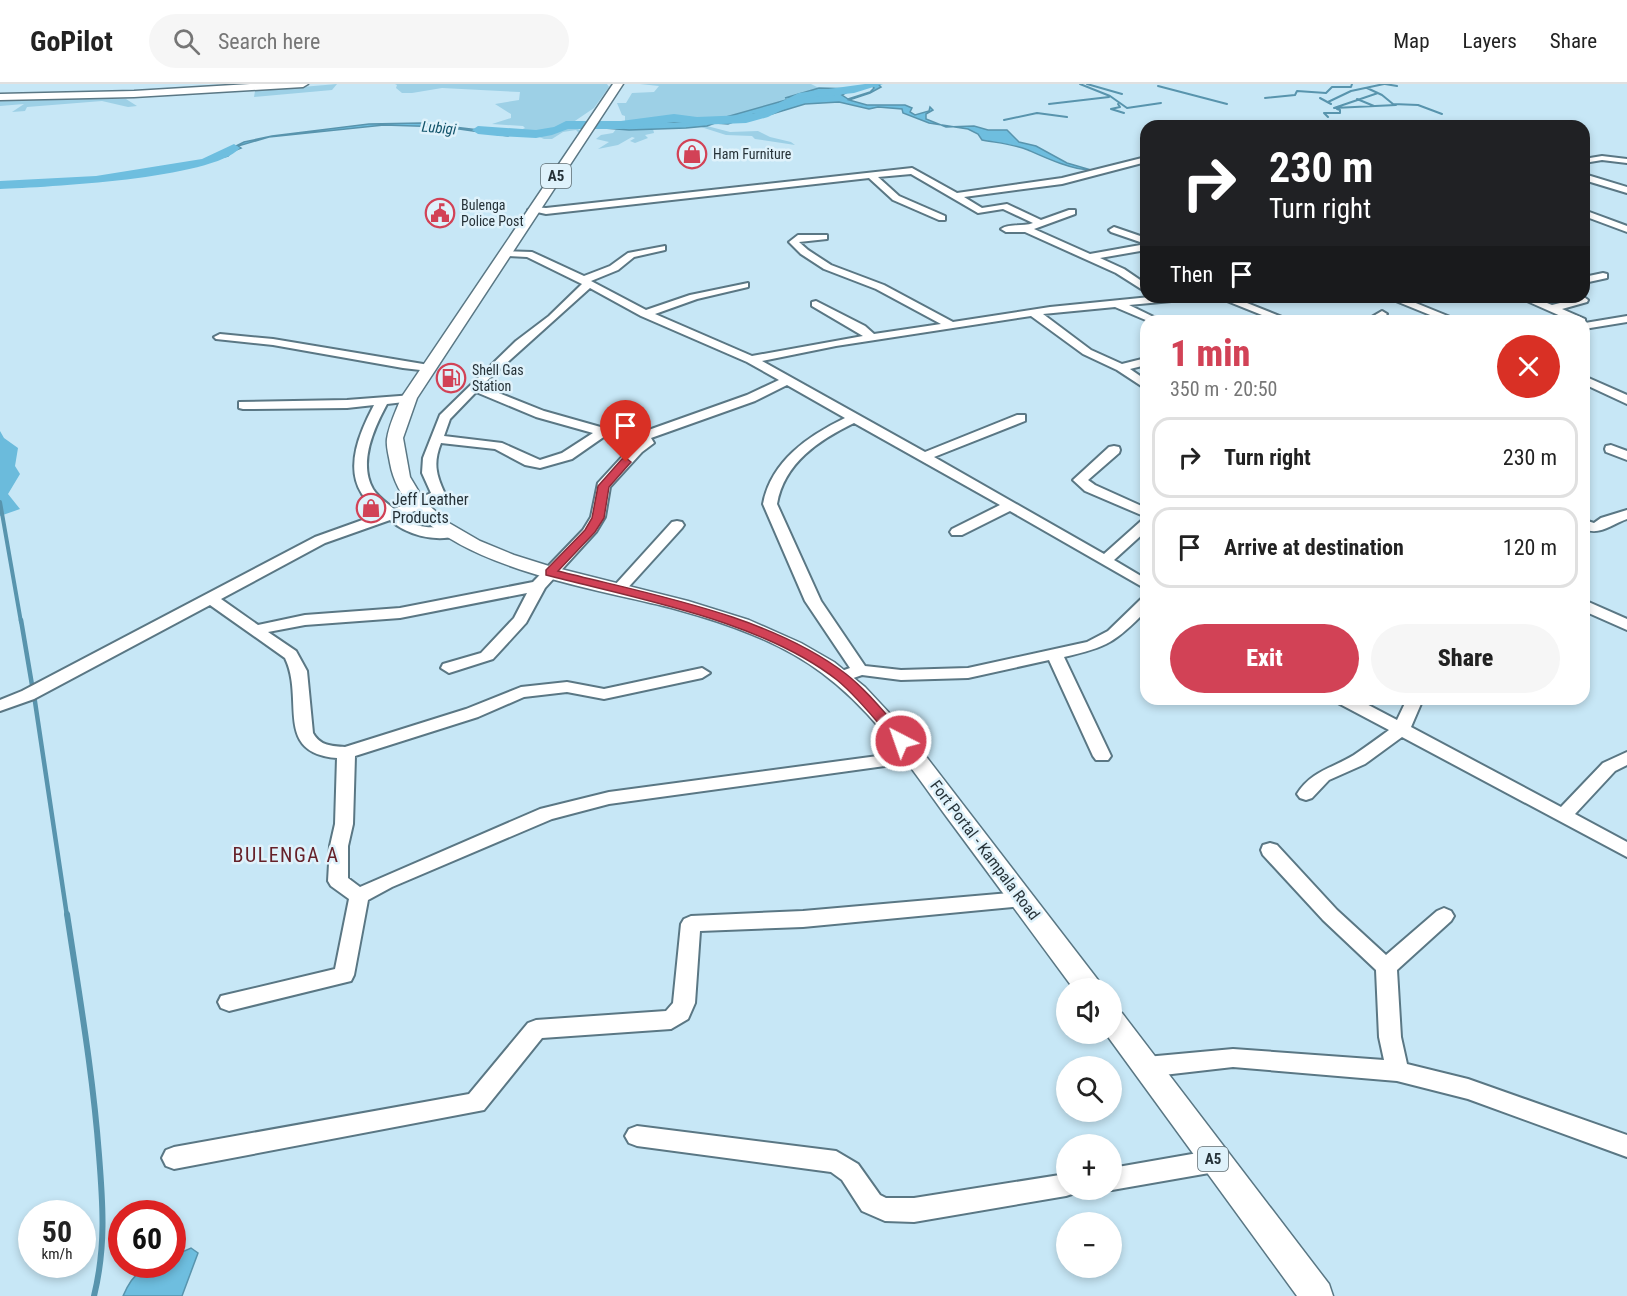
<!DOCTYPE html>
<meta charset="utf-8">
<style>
body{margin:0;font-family:"Roboto Condensed",sans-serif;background:#f6f6f6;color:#222;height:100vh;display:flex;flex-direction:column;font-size:22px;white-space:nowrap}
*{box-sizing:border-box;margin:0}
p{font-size:20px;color:#767676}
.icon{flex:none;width:33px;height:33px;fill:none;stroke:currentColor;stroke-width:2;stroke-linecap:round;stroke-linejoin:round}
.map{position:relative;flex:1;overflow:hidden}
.details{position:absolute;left:1140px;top:231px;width:450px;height:390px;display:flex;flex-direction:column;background:#fff;border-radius:18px;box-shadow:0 3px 9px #0003}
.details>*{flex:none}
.hud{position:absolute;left:1140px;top:36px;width:450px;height:183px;border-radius:18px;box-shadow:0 3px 9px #0003;background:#202124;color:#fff;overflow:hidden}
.fabs{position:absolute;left:1056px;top:894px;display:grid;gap:12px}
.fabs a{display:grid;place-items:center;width:66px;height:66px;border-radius:50%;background:#fff;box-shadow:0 3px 9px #0003;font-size:30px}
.speed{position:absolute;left:18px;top:1116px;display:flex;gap:12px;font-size:30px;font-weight:700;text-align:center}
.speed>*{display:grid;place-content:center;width:78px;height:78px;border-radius:50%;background:#fff;box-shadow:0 3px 9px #0003;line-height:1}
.speed small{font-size:15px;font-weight:400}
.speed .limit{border:9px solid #d22;background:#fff;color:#111}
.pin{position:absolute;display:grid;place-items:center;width:51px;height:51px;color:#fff;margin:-62px -26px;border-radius:50% 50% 50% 0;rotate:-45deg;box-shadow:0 0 6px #0007}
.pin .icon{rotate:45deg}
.me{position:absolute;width:66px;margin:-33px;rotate:319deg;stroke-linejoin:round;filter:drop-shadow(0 0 4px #0008)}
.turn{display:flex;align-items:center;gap:21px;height:126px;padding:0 30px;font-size:27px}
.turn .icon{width:78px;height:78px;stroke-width:2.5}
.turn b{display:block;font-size:42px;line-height:51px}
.then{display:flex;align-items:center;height:57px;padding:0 30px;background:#0003;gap:12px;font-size:22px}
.round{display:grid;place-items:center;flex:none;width:63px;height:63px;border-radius:32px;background:#f6f6f6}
.head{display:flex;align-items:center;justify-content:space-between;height:102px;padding:0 30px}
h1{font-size:36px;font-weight:800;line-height:45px;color:#d24256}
.primary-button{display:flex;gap:12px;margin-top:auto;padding:12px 30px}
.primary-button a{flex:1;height:69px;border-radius:36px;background:#d24256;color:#fff;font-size:24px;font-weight:800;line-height:69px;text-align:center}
.primary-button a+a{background:#f6f6f6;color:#222}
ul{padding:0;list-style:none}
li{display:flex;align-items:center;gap:18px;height:81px;margin:0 12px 9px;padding:0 18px;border:3px solid #e0e0e0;border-radius:18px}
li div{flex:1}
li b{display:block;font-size:22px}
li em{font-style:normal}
header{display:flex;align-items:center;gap:36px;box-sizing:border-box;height:84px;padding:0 30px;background:#fff;border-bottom:2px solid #e0e0e0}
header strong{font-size:28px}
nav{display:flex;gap:33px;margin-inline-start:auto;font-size:21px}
.search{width:420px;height:54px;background:#f6f6f6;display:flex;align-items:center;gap:15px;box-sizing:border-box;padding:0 21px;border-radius:33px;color:#767676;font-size:22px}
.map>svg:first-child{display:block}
.green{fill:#9dd0e6}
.forest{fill:#6bbbdc}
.water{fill:#6ebedf;stroke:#5894ad;stroke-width:1.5}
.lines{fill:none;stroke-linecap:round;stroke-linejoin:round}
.stream-far3{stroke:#5894ad;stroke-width:2}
.stream-far2{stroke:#5894ad;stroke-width:4}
.stream-far1{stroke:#5894ad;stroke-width:4.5}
.stream{stroke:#5894ad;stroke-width:6}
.river{fill:#6ebedf;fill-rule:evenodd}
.minor-casing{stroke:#5a7784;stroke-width:4}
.major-casing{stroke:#5a7784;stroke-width:3}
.highway-casing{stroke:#5a7784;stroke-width:3}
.minor{fill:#fff;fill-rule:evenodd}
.major{fill:#fff;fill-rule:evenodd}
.highway{fill:#fff;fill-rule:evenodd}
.route{fill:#d24256;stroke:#882b38;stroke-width:1.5}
.labels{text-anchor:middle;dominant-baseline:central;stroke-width:5;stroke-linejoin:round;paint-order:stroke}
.far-poi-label{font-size:14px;fill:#263238;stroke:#dff2fb;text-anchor:start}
.far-water-label{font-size:15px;font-style:italic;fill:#14556c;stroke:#dff2fb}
.shield{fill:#dff2fb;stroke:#5e6c72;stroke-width:1.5}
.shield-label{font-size:15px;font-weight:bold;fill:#263238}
.poi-label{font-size:16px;fill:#263238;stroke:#dff2fb;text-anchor:start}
.street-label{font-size:16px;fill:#263238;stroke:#dff2fb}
.quarter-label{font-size:20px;letter-spacing:1.5px;fill:#662129;stroke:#dff2fb}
</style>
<header>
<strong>GoPilot</strong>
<div class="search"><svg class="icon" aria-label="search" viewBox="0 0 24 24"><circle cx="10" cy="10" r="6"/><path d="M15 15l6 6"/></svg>Search here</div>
<nav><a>Map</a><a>Layers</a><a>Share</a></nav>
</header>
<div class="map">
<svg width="1627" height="1212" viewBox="0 0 1627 1212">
<rect width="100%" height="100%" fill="#c7e7f6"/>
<path class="green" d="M337,0L332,6L254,13L255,7Z
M395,0H607L609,3L594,24L569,41L582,47L579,49L576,46L563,48L552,55H544L537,52H508L525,44L523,42L492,40L511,34V30L495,20L519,16L520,8L442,4L412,9H402L396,4L397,1Z
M640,0H811L819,4L788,13L827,8L823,11L786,16L719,35L690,38H625V32L622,31L617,19H626L632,9L654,8L659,2Z
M57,15H126L137,22L128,23L102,17L27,23L25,27L12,28L24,20L0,22V16Z
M707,42L730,48L758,47L770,53L791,58L795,61L755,55L752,52L726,51L701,43Z
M617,44L653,45L654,49L645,51L648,54L635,59L630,57L635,54L632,53L618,61L598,65L609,58L596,55L601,51L613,49Z"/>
<path class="forest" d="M0,347L4,354L18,364L15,382L20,390L8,410L20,425L0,432Z"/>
<path class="water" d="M871,0H878L881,3L870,9L849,16L867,21H905L912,24L910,28L915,31L929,27L930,23L933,26L926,30V35L946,43L974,42L988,46H1007L1019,58L1036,62L1067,79L1091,86C1072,86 1046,74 1028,66C1013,60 998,59 982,56L978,50L968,45L929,39L903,29L902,25L878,23L869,25L839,18L805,20L772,30H754L728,40L715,39L707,42L686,44L629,46L566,41L625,38H690L719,35L786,16L826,9L785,14L819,4L853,5L842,11L848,15L870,8L874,4Z
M421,39L512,50L508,52L445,43L384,41L269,53L238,62L241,64L231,68L228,72L204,78L244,58L272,52L369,40Z
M191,1164L198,1169L182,1212H123C134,1186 146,1180 172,1180L173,1172Z"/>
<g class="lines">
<path class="stream-far3" d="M1080,0L1110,12L1127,24L1161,19
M1087,0L1122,10
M1385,0L1397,2
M1158,2L1227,20
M1367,4L1382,11L1393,20L1418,21L1442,30
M1378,9L1334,24L1396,21
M1265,14L1295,11L1297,7L1326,9L1332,3H1351L1352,0
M1320,14L1331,20
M1357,15L1374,22
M1328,18L1351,7L1384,0
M1049,20L1109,13
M1118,20L1120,23L1111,25L1124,29
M1328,33L1324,29H1340V26L1337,25
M1004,36L1037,29L1067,33"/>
<path class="stream-far2" d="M0,418L21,538"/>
<path class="stream-far1" d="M21,536L32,601
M34,611L67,832"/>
<path class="stream" d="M67,830C79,910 93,990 99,1071C103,1121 106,1163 94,1212"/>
<path class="river" d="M865,0H883L854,9L806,14L768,33L746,39L697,41L674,38L621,45H568L552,51L536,54L498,52L478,50L472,46L478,42L536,46L554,43L566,37H621L674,30L697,33L746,31L760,28L799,9Z
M234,60L240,64C212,95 46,103 0,105V97L96,92L202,75Z"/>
<g class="minor-casing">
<path id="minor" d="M1602,72L1627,75V79L1602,76L1584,79V75Z
M1146,73V78L1062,100L964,113L982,124L1007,120L1041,136L1069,126H1075V130L1034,145L1090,170L1146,160V166L1100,174L1124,185L1146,200V208L1116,189L1025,148H1006L1001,145C1009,139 1023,143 1033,139L1003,125L978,129L911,90L878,93L899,112L945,132V136H939L893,116L869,94L546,130L528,126L533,123L546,124L912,84L957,109L1062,94Z
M1584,90L1627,103V109L1584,96Z
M1584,126L1627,142V148L1584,132Z
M1114,143L1146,154V160L1111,148L1109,146Z
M798,151H827V155L799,158L808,166L831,181L884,201L953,238L1050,223L1150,213H1187L1182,216L1129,221L1162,237H1148L1115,223L1043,230L1091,266L1122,280L1146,274V281L1130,285L1146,296V305L1117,286L1083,270L1031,232L836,262L762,277L925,368L1017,331H1025V337L934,373L1104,470L1141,437L1146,436V447L1114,476L1146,495V505L1010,427L962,451H952L950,448L952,445L1000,421L854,339C819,356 784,379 777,420L821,517L865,582L901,586L968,584L1087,558L1108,547L1141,515L1146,513V527C1115,558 1108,563 1064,573L1111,672L1108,676H1096L1093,672L1049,576L968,594L901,596L862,591L842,598L836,597L834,593L836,589L850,584L805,517L763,420C771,377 808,352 845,334L787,301L755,317L651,354L654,359L642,368L610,403L605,433L596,448L545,504L526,539L493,575L449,589L441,584L443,580L481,569L514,534L527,509L400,534L305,541L268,548L296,567L307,587L313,649C320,662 332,662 345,663L466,625L521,603L567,598L604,605L702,584L710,589L702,594L604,615L567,608L524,613L478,633L355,672L353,740L348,762V794L360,803L540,725L609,708L915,667L921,669L924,673L921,677L609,720L552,735L392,803L368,816L354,891L351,897L229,927L221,924L218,918L221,912L335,885L349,815L331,802L328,797L330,762L335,740L337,674C273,669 305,615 285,574L210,521L34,615L0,627V616L22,607L315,453L382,429C376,423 367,417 362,410C344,382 361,346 374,321L347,324L243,325L239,324V318L347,316L413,311V317L387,320C374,344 358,379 373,405C378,413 387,419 394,425L431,409L422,389L423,374L440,331L516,257L549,232L582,200L527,173L506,172L503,171V167L532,168L584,192L610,182L628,169L665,162V166L634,173L618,186L591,197L646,226L690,211L748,199V203L697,215L655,230L752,272L863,252L812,222V218L816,217L865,242L874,250L941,240L876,205L824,185L801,170L789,158ZM590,204L641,232L747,278L779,296L747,311L643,348L604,344L544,327L481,302ZM476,308L536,333L593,349L562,369L540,376L502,359L444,352L450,335ZM605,352L640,355L641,358L632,362L598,399L591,433L583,446L533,498L400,524L305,531L258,541L221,515L325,459L390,436C407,451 434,458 457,452L459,449L457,446C435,440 421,449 401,432L423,424L445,410C436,391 433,379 441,359L495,365L525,381L540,384L572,375Z
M1603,189L1607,190V194L1584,199V193Z
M1217,213H1232L1292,237H1277Z
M1386,213H1401L1460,237H1445Z
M1518,213H1532L1552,221L1584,213L1588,216L1587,218L1562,225L1585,235V239L1627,232V238L1584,245V237H1572Z
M1382,227L1387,230C1381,237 1374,237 1365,237Z
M220,250L273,255L429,281L435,284L429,287L403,284L273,261L216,255L214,253Z
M1584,292L1627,311V320L1584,300Z
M1611,361L1627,367V376L1606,368L1605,365L1606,362Z
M1114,362L1119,363L1120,366L1119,369L1088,396L1095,401L1146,424V433L1085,407L1073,396L1109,363Z
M1627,426V435C1612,440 1600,452 1584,445V436L1594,439L1601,434Z
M677,437L682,438L684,441L682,444L624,508H614L612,505L614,502L672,438Z
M1584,516L1627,535V546L1584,527Z
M1336,615H1357L1397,636L1407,615H1423L1411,643L1561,723L1603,679L1627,668V681L1615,687L1575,730L1627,758V773L1402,653L1365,680L1329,696L1312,714L1306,716L1300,714L1297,710C1311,687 1333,684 1354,671C1366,663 1378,654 1389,646L1338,619Z
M1270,759L1277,761L1337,826L1386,871L1437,827L1444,824L1451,827L1454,832L1451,837L1397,886L1401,953L1407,980L1468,995L1627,1051V1073L1468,1015L1397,997L1233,983L1146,993L1138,990L1135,983L1138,976L1146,973L1233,965L1384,976L1379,953L1376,886L1323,836L1263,771L1261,766L1263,761Z
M1022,808L1029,810L1032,815L1029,820L1022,822L803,843L700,847L695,919L688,935L671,945L542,954L484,1026L174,1085L166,1082L162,1074L166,1066L174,1063L469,1010L528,939L536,936L666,927L673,919L681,840L684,835L691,832L803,827Z
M637,1042L836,1067L858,1080L880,1111L886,1114H914L1066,1090V1106H1076L1075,1109L1066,1112L914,1138L885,1137L862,1127L842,1096L831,1088L637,1062L629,1059L625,1052L629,1045Z
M1215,1066L1223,1069L1227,1077L1223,1085L1215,1088L1112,1106H1110L1112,1084Z"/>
</g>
<g class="major-casing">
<path id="major" d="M613,0H623L417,314L403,354L410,393L425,418L449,439L480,457L514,471L549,482L688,517L749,536L801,559L834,578L865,603L908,649L1098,896L1101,904H1073C1030,846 987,787 943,728C907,678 872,626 822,589C779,557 726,539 675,525C594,503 408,480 390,379C389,372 386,363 387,355C389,341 396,327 401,314Z
M1112,926L1122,929L1329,1200L1333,1212H1297L1106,950H1112Z"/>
</g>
<g class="highway-casing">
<path id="highway" d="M250,0H308L303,3L134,13L0,16V10L134,7Z"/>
</g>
<use href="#minor" class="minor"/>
<use href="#major" class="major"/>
<use href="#highway" class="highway"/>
</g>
<path class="route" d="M626,374L631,378L609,403L604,434L595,448L558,487C652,511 769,531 846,590C869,608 887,632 906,653L908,657L906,660H896C877,638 859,614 837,596C762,537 638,515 546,491V486L585,446L592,434L598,402L622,375Z"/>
<defs>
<g id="shop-ring" transform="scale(1.5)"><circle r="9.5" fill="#dff2fb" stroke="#d24256" stroke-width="1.5"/><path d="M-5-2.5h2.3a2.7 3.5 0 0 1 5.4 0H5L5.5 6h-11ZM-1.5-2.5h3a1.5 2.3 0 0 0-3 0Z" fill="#d24256"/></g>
<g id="civic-ring" transform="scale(1.5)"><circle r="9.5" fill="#dff2fb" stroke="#d24256" stroke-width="1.5"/><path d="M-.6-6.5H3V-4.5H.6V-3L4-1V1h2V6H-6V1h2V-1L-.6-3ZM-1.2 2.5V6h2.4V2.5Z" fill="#d24256"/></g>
<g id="fuel-ring" transform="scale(1.5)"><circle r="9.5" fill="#dff2fb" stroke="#d24256" stroke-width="1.5"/><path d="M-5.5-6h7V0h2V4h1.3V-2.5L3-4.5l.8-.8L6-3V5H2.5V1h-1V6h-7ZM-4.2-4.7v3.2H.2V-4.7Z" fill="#d24256"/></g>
</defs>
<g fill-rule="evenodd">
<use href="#shop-ring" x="692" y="70"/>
<use href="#civic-ring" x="440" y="129"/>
<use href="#fuel-ring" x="451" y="294"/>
<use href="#shop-ring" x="371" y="424"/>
</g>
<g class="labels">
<g class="far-poi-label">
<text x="713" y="70">Ham Furniture</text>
<text x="461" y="121">Bulenga<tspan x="461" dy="16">Police Post</tspan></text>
<text x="472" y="286">Shell Gas<tspan x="472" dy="16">Station</tspan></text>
</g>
<g class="far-water-label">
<text transform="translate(439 44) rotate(5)">Lubigi</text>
</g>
<g class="shield">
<rect x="541" y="80" width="30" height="24" rx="4.5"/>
<rect x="1198" y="1063" width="30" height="24" rx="4.5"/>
</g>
<g class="shield-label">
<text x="556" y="92">A5</text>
<text x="1213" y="1075">A5</text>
</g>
<g class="poi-label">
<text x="392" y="415">Jeff Leather<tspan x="392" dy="18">Products</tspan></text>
</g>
<g class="street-label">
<text transform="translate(985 766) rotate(53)">Fort Portal - Kampala Road</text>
</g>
<g class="quarter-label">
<text x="286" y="771">BULENGA A</text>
</g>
</g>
</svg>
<div class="fabs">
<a><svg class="icon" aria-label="sound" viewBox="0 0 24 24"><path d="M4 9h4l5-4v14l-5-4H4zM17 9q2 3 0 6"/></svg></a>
<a><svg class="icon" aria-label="search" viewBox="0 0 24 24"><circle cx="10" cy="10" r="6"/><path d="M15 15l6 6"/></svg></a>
<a>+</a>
<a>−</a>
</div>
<div class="speed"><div>50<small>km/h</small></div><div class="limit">60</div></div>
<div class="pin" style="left:626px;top:378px;background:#d93025"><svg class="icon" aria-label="arrive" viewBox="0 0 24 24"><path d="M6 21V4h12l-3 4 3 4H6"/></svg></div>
<svg class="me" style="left:901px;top:657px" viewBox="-20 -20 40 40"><circle r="17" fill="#d24256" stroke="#fff" stroke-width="3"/><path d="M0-11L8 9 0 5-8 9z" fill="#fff"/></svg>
<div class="hud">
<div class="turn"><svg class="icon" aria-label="right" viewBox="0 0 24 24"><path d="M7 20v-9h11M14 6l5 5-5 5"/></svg><div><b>230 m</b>Turn right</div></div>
<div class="then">Then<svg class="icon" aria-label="arrive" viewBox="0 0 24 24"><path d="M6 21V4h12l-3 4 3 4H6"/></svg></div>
</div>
<section class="details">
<div class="head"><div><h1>1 min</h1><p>350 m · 20:50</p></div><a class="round" style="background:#d93025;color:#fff"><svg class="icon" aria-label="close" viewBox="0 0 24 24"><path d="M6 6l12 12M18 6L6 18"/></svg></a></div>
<ul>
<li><svg class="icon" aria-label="right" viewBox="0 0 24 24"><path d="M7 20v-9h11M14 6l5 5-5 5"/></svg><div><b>Turn right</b></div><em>230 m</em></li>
<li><svg class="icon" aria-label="arrive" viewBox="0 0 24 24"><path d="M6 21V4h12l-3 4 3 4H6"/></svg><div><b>Arrive at destination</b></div><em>120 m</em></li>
</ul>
<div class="primary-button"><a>Exit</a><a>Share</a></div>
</section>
</div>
